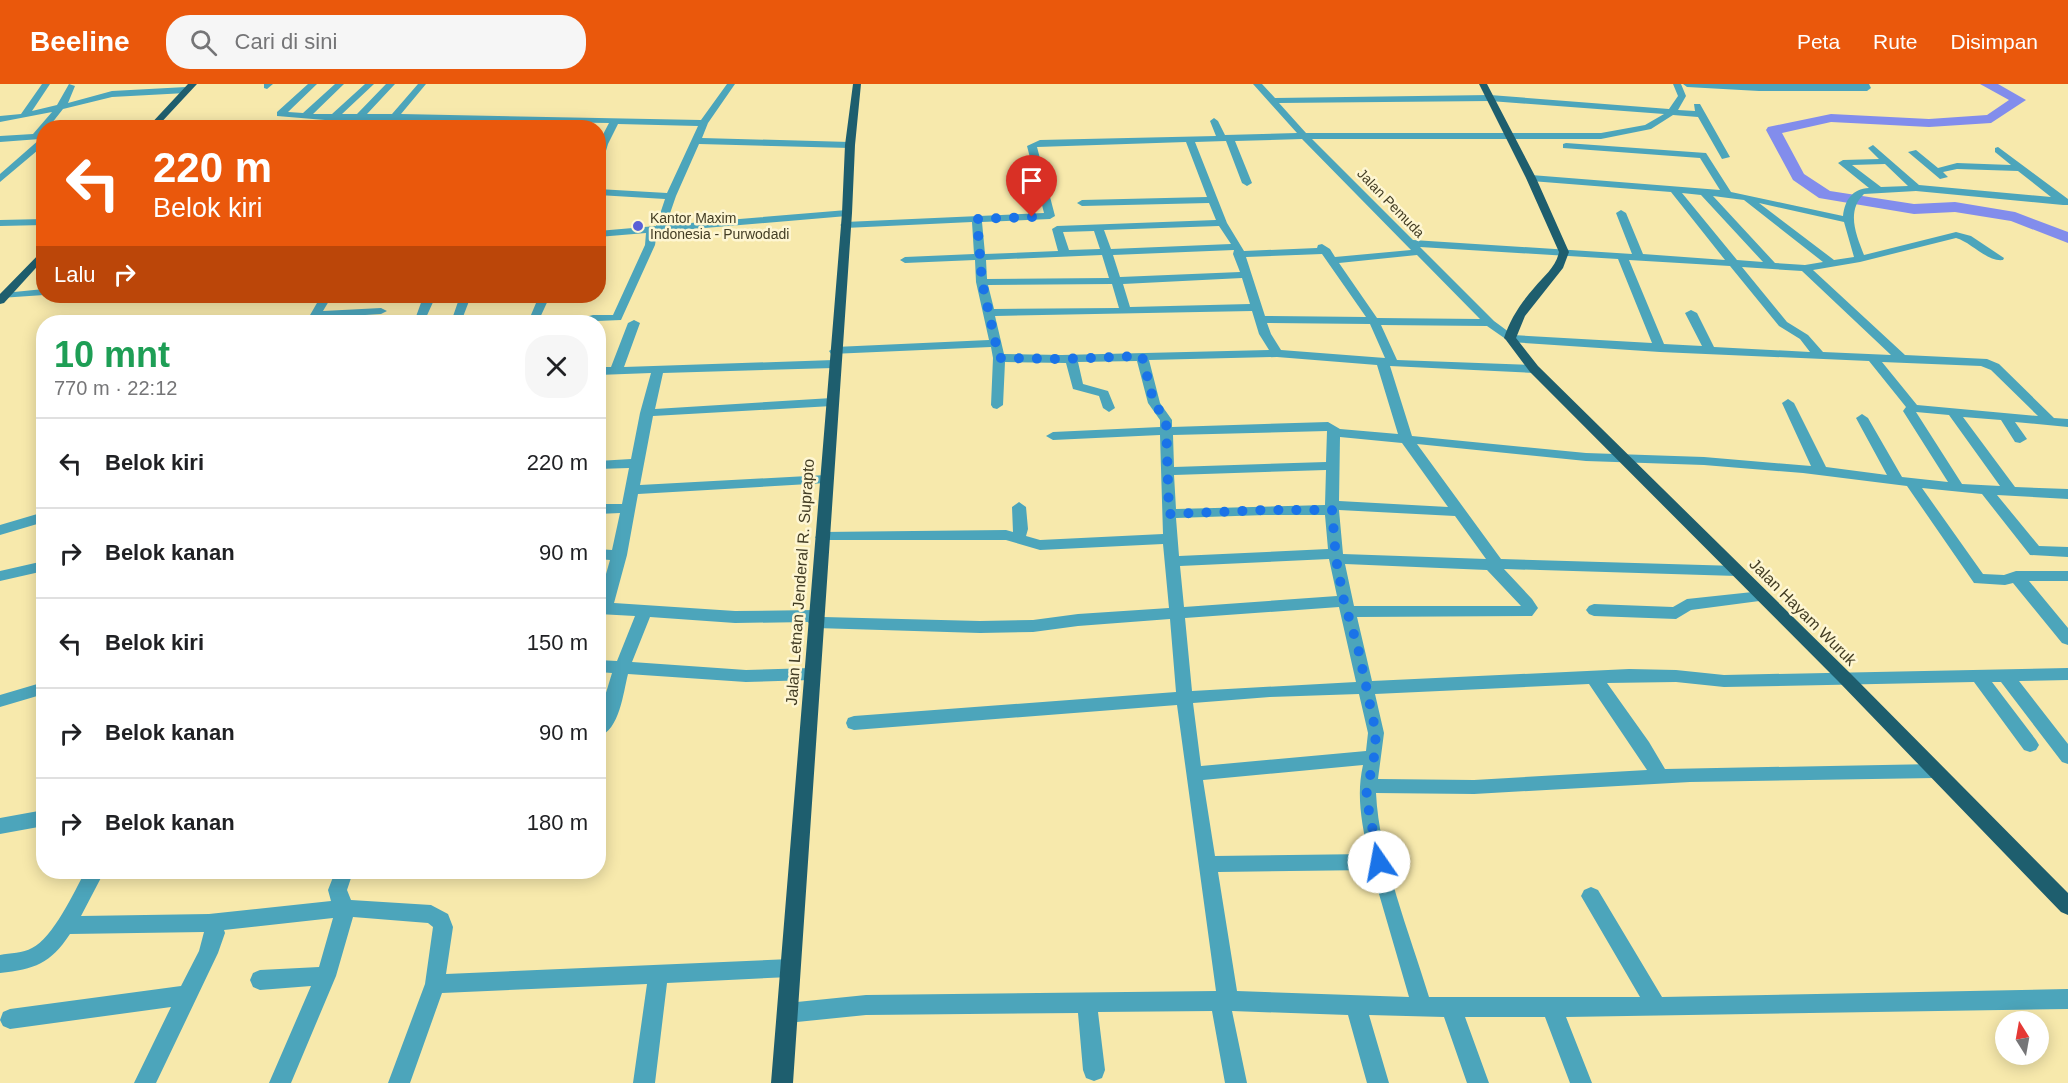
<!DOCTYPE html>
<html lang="id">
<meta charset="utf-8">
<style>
body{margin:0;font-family:Arial,sans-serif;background:#f6f6f6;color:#202124;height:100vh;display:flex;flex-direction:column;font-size:22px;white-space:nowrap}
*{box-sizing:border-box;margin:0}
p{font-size:20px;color:#757577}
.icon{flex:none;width:33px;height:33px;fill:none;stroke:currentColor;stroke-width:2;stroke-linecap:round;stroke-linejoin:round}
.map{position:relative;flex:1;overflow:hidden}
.details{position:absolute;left:36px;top:231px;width:570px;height:564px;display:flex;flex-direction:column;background:#fff;border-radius:24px;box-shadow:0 3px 15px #0003}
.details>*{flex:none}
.banner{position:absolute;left:36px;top:36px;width:570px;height:183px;border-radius:24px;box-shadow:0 3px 15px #0003;background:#ea580c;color:#fff;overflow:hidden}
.needle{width:39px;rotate:349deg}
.fabs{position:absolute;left:1995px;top:927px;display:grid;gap:12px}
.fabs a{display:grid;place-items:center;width:54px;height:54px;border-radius:50%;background:#fff;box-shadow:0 3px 15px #0003;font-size:30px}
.pin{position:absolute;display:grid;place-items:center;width:51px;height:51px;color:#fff;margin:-62px -26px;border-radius:50% 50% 50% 0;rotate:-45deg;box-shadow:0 0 6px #0007}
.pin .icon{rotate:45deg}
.me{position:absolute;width:66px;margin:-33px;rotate:348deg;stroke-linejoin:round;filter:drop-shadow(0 0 4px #0008)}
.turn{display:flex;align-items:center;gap:21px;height:126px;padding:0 18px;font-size:27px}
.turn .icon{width:78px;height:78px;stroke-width:2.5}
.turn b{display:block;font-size:42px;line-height:51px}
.then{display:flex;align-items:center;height:57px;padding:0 18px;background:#0003;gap:12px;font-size:22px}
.round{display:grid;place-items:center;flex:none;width:63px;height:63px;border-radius:24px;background:#f6f6f6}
.head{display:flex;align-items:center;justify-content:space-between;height:102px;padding:0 18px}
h1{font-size:36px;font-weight:700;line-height:45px;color:#1e9e55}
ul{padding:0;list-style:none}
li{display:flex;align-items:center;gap:18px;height:90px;padding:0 18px;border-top:2px solid #e0e0e0}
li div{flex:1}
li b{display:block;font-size:22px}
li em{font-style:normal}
header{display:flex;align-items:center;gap:36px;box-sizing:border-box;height:84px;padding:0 30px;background:#ea580c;color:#fff}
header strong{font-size:28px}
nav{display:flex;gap:33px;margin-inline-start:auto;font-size:21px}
.search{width:420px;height:54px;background:#f6f6f6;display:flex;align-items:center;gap:15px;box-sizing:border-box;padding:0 21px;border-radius:24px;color:#757577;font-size:22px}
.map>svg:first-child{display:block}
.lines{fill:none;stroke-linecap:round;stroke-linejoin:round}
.river{fill:#828dec;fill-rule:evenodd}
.minor{fill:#4ca5bb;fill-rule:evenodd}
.major{fill:#1e5e6e;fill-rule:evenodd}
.route{stroke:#1a73e8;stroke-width:10;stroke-dasharray:0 18}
.poi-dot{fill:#5a5fd7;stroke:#fef6d2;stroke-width:2}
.labels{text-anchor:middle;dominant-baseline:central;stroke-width:5;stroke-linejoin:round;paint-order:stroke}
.far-street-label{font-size:14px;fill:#433d24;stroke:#fef6d2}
.far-poi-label{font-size:14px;fill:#433d24;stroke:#fef6d2;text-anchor:start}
.street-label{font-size:16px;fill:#433d24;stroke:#fef6d2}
</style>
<header>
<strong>Beeline</strong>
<div class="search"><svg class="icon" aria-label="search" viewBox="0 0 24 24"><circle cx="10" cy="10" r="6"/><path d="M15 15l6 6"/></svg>Cari di sini</div>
<nav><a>Peta</a><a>Rute</a><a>Disimpan</a></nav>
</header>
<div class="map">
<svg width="2068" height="999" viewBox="0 0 2068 999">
<rect width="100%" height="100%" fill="#f7e9ac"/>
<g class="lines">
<path class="river" d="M1980,0H1998L2026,16L1991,39L1929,43L1831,38L1782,49L1804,90L1830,107L1914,120L1955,118L2015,128L2068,148V159L2011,137L1955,128L1914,130L1819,114L1793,96L1766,46L1768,43L1831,30L1929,35L1987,31L2009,16Z"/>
<path class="minor" d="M42,0H50L32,27L57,21L69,0L75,2L68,19L112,7L186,3L190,6L186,9L112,13L63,25L48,44H44V61L0,98V90L40,55L0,58V52L33,50L52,28L0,38V32L21,30Z
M264,0H273L267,5L264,4Z
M308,0H317L288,28L303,29L335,0H344L313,30H332L365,0H374L342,30H357L386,0H395L367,30H392L418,0H426L401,30L701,36L727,0H735L708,39L702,54L850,58L855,61L850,64L699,60L676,112L666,141L847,126L852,129L847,132L657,148L655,161L621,236L573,238L574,236L593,231H613L645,161L646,149L598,153V147L656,142L665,115L598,111V105L667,109L698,42L618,40L608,60L603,77L598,80V60L609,39L397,36L390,44H381L387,36H325L277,32V28Z
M1253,0H1262L1275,14L1490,11L1669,25L1678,12L1673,0H1681L1686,12L1678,26L1695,27L1694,20H1700L1730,73L1722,75L1698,33L1673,31L1651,45L1601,55H1312L1413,156L1632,170L1616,129L1621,126L1626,129L1643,170L1725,176L1671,108L1531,97L1526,94L1531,91L1720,106L1700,74L1563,64V60L1566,59L1706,69L1731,108L1843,132C1845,116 1852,105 1869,104L1838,79L1843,76L1879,75L1868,64L1873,61L1919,101L2051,113L2018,87L1957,85L1943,88L1948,93L1940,95L1908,68L1916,66L1938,84L1957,79L2011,81L1995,68V64L1998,63L2068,115V121H2063L1916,107L1864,110C1846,127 1856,151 1864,171L1956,148L1971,152L2004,174L2003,176C1987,178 1971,158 1956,154L1860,178L1813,186L1905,271L1987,275L1999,280L2054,334L2068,335V343L2015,338L2027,355L2020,359L2015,358L2001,336L1963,333L2015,403L2068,405V415L1997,411L2039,462L2068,463V473L2030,471L1982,410L1922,404L1983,490L2004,491L2016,487H2068V497H2029L2068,544V561L2062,559L2013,499L2005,501L1974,499L1907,402L1803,389L1704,381L1586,377L1417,360L1501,475L1737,482L1744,487L1737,492L1504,485L1532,515L1538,524L1532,532L1357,533L1372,597L1629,585L1676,586L1724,591L2068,584V596L2019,597L2068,660V680L2062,678L2001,598H1992L2036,656L2039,661L2036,666L2030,668L2024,666L1974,598L1724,603L1676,598L1607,599L1649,658L1665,685L1935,680L1941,682L1944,687L1941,692L1935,694L1690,698L1474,710L1376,709C1379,774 1410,850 1429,913H1640L1581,812L1584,806L1591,803L1598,806L1662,913L2068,905V925L1566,933L1592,999H1570L1545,933H1465L1489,999H1467L1444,933L1369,931L1389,999H1367L1348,931L1232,927L1247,999H1225L1212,927L1098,928L1105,986L1102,994L1094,997L1086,994L1083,986L1078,929L866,931L787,939L780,936L777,929L780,922L787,919L866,911L1216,907L1177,621L854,646L848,644L846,639L848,634L854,632L1176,608L1170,535L1078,542L1033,548L980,549L816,544L811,542L808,538L735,539L650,533L632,578L746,586L811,584L817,586L819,590L817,594L811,596L746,598L628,590C623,609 620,646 598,653V635L612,589L598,588V576L617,577L635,532L598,530V518L610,476L598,475V465L612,466L620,429L598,430V420H622L629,384L598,385V377L631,375L640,329L651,289L598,291V283H611L628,239L634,236L640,239L624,283L834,276L840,280L834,284L663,289L655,325L832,314L838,318L832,322L653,332L640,401L826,391L833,395L826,399L638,410L627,471L614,519L735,527L816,526L821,528L823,533L980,537L1033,536L1078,530L1169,524L1163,460L1040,466L1006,456H817L815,453L822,448L1006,446L1013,448L1012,423L1019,418L1026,423L1028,445L1026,452L1040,456L1163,450L1160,351L1053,356L1046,352L1053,348L1160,343V336L1148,319L1137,277L1078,278L1083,300L1108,307L1115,324L1109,328L1103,324L1099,312L1073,305L1066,279L1005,278L1003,321L997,325L993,324L991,321L993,274L991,263L831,270L829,267L835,263L989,256L976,198L975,176L905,179L900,176L905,173L974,170L972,138L845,144L840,141L845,138L1044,129L1027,62L1040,56L1216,52L1210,37L1214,34L1218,37L1225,51L1297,49ZM1490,17L1664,30L1645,41L1601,49H1306L1279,19ZM1302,55L1411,166L1335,173L1330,165L1322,160L1318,161L1317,164L1244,167L1227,139L1195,58L1226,57L1242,99L1247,102L1252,99L1235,57ZM1186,58L1207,113L1082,116L1077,119L1082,122L1209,119L1216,136L1057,142L1052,145L1058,167L985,170L982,138L1050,135L1055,132L1037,63ZM1885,80L1908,102L1881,103L1852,81ZM1682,109L1701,111L1763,178L1737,176ZM1713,112L1744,116L1823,178L1805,181L1775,179ZM1759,119L1844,138L1854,173L1834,176ZM1219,142L1231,160L1111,165L1104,146ZM1094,147L1100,165L1069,166L1063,148ZM1420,163L1618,175L1652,259L1513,251L1494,237ZM1234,166L1233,170L1240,188L1120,193L1113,171ZM1322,170L1366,233L1265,232L1246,173ZM1102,171L1109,194L987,195L986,176ZM1417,171L1480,235L1377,234L1339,179ZM1629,176L1730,182L1779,242L1800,255L1810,268L1714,263L1697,229L1691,226L1685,229L1702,262L1664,260ZM1742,183L1802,187L1891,271L1823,268L1808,251L1787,238ZM1242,194L1250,220L1130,223L1123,200ZM1112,200L1119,224L994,225L988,201ZM1252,227L1259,250L1269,266L1062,271L1004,270L995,232ZM1267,239L1370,240L1385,274L1281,266L1271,250ZM1381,241L1487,242L1510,258L1660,268L1869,277L1906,323L1903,327L1948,398L1902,393L1868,334L1862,330L1856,334L1887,391L1826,383L1794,319L1788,315L1782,319L1811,382L1704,373L1586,369L1412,352L1390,282L1534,289L1540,285L1534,281L1397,276ZM1277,273L1377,281L1398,350L1340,345L1328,338L1172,343V336L1160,319L1149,276ZM1882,278L1981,282L1991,286L2038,332L1917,321ZM1916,328L1949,331L2000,402L1962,400ZM1327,347L1326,378L1174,383L1173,351ZM1340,353L1402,359L1448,423L1339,417ZM1326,386L1325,421L1176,425L1174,391ZM1339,426L1455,432L1486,475L1343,470ZM1265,431H1325L1328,465L1179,472L1176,434ZM1329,475L1337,512L1184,523L1180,482ZM1345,480L1487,486L1521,522H1354ZM1339,523L1356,598L1192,607L1185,534ZM1589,600L1647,686L1474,696L1378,695L1384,649L1375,610ZM1359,610L1368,649L1366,667L1201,682L1193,619L1270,613ZM1363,681C1356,712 1362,739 1368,770L1215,772L1203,696ZM1372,786L1409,913L1237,907L1218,788Z
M1683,0H1869L1871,4L1867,7H1759L1687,3Z
M154,38L158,41L157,43L124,44Z
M44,135V141L0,142V136Z
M44,205V211L0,214V210L4,209Z
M321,212H332L323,227L381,224L387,227L381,230L318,234L316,238H306Z
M422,212H432L434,216L424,238H414L422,216Z
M460,212H471L461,238H451Z
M539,212H550L538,238H528Z
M44,428V438L0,451V441Z
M44,477V487L0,497V487Z
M1762,507L1767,508L1770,512L1767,516L1691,526L1676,535L1594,532L1589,530L1586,526L1589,522L1594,520L1673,523L1687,515Z
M44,598V610L0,623V611Z
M44,726V742L0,750V734Z
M85,788H104L81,832L209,830L331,817L328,806L335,788H353L347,806L351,816L431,821L448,830L453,843L446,890L790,875L797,877L800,884L797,891L790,893L667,899L655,999H633L647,900L442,909L410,999H388L425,900L433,843L428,839L353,833L336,892L291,999H269L311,902L260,906L253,903L250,896L253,889L260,886L319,883L333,834L224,846L225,849L218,869L156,999H134L171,923L10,945L3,942L0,936L3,928L10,925L181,902L199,867L204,848L70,850C50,880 35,885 0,889V871C10,869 23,869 32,864C53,854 74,808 85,788Z"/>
<path class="major" d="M188,0H197L156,44H147Z
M853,0H861L855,61L852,129L793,999H771L842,129L845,61Z
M1479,0H1487L1536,94L1569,168L1563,184L1525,232L1516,254L1538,282L1850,589L2068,809V831L2061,828L1838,597L1530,288L1506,256L1504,254C1510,235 1521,219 1534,204C1544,192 1556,183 1559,168L1526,94Z
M44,165V175L4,219L0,220V210Z"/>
</g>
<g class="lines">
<path class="route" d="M1032,133L977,135L982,198L999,274L1062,275L1142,272L1154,319L1166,336L1169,430L1264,426H1332L1336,475L1344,517L1358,564L1376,649L1374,673L1366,712L1379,778"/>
</g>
<circle class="poi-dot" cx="638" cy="142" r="6"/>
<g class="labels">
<g class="far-street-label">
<text transform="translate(1391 119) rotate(46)">Jalan Pemuda</text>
</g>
<g class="far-poi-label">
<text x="650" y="134">Kantor Maxim<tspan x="650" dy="16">Indonesia - Purwodadi</tspan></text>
</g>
<g class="street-label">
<text transform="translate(800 498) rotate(-86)">Jalan Letnan Jenderal R. Suprapto</text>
<text transform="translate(1803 528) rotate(45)">Jalan Hayam Wuruk</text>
</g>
</g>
</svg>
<div class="fabs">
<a><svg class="needle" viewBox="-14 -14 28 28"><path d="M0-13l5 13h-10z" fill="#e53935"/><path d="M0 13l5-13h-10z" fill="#757577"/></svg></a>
</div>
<div class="pin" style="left:1032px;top:133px;background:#d93025"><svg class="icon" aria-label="arrive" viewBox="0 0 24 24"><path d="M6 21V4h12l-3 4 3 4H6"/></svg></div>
<svg class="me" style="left:1379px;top:778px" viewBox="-20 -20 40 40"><circle r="19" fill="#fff"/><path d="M0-13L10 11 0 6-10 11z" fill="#1a73e8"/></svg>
<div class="banner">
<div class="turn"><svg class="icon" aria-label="left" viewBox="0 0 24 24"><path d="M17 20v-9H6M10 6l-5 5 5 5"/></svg><div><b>220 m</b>Belok kiri</div></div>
<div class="then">Lalu<svg class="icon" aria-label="right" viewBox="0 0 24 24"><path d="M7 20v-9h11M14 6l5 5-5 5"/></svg></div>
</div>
<section class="details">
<div class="head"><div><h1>10 mnt</h1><p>770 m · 22:12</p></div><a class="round"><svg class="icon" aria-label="close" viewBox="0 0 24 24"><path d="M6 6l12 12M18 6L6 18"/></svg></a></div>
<ul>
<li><svg class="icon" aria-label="left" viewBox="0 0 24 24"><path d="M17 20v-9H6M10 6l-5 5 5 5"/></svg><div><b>Belok kiri</b></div><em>220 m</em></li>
<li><svg class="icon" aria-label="right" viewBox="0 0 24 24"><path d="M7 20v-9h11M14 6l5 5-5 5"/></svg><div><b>Belok kanan</b></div><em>90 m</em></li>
<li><svg class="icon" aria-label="left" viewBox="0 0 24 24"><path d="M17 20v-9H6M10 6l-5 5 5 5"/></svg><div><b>Belok kiri</b></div><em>150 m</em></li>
<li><svg class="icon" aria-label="right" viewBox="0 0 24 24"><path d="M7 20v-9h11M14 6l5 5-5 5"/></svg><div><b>Belok kanan</b></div><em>90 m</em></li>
<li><svg class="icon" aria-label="right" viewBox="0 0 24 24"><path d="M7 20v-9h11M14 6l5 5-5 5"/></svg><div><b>Belok kanan</b></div><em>180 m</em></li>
</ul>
</section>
</div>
